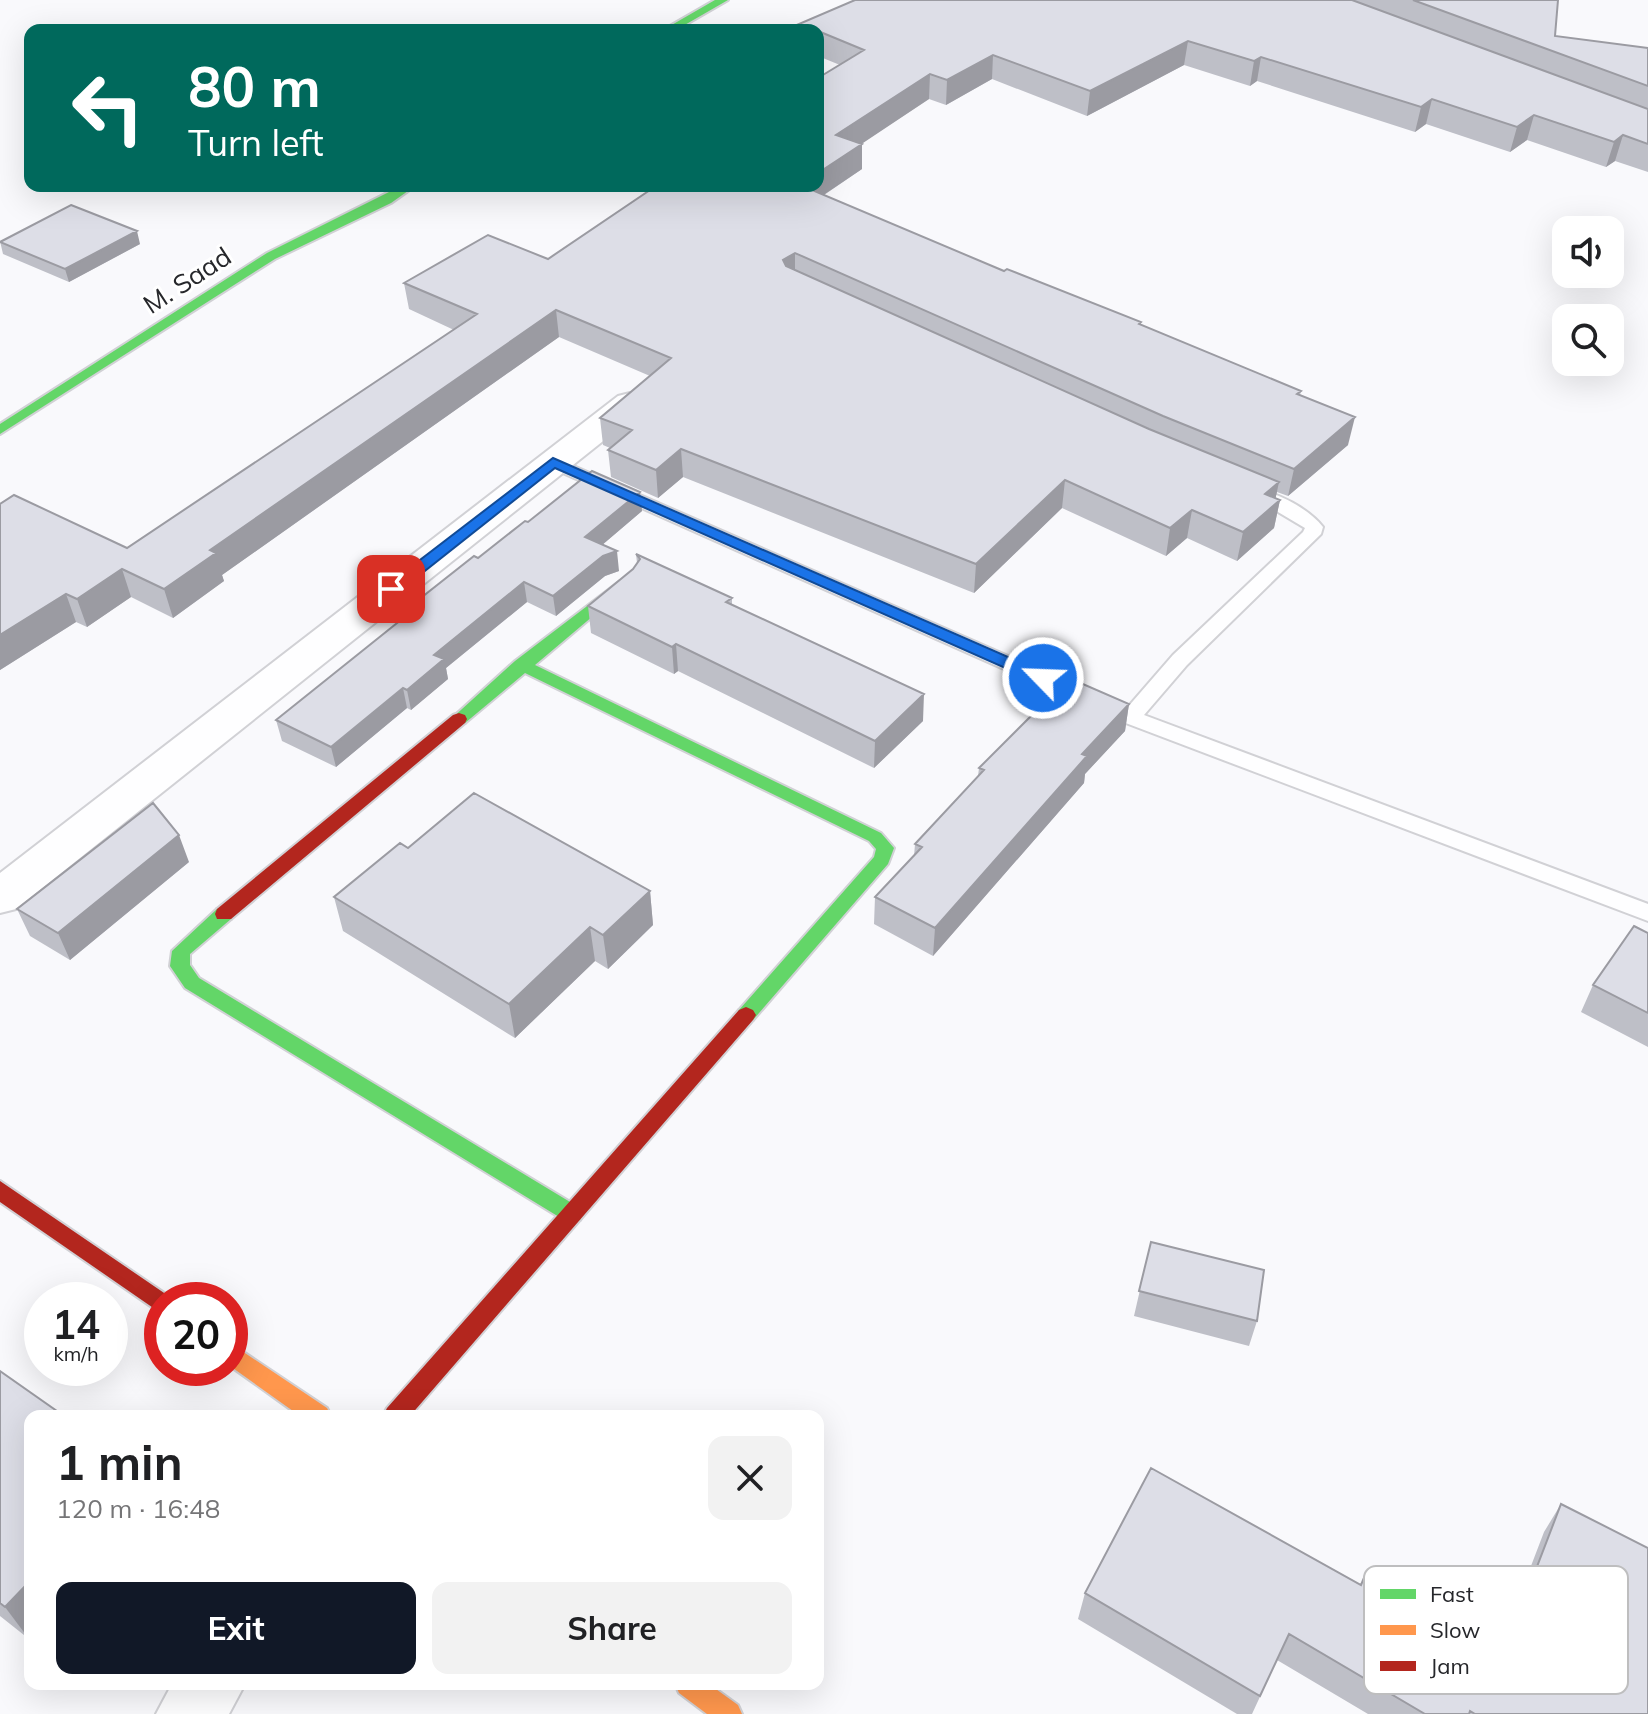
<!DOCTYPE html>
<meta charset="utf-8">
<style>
body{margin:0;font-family:Mulish,sans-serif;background:#f2f2f2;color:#202124;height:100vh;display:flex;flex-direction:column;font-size:30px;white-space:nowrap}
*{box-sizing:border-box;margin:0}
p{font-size:26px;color:#757577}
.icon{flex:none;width:44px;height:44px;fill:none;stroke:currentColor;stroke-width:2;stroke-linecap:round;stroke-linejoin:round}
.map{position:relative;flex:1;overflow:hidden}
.panel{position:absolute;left:24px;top:1410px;width:800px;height:280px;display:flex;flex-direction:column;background:#fff;border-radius:16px;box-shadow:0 8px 32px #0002}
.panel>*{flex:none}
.banner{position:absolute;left:24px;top:24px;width:800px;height:168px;border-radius:16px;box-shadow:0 8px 32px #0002;background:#00695c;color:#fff;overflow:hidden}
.buttons{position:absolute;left:1552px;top:216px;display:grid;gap:16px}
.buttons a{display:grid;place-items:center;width:72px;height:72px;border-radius:16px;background:#fff;box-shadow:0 8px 32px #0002;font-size:40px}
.speed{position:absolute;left:24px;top:1282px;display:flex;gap:16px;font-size:40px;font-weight:700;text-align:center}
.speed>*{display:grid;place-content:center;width:104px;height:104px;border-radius:50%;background:#fff;box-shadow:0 8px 32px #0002;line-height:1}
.speed small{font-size:20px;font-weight:400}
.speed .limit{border:12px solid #d22;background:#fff;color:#111}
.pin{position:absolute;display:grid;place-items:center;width:68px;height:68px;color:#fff;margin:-34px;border-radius:16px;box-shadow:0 4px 12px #0006}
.me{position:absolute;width:88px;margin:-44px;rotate:294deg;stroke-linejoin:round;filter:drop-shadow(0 0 6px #0008)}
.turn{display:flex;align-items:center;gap:28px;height:168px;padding:0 32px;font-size:36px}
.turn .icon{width:104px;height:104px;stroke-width:2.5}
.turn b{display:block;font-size:56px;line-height:68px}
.round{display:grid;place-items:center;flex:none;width:84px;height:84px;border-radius:16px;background:#f2f2f2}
.summary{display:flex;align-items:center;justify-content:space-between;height:136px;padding:0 32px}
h1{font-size:48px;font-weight:700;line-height:60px}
.cta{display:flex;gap:16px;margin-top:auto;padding:16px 32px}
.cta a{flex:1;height:92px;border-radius:16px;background:#111827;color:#fff;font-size:32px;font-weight:700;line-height:92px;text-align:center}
.cta a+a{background:#f2f2f2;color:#202124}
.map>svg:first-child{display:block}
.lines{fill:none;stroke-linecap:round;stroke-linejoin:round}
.lane-casing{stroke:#d1d1d5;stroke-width:4}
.street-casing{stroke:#d1d1d5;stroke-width:4}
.fast-casing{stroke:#d1d1d5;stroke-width:4}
.slow-casing{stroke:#d1d1d5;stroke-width:4}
.jam-casing{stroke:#d1d1d5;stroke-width:4}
.lane{fill:#fefeff;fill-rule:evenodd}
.street{fill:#fefeff;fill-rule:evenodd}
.fast{fill:#63d668;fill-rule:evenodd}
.slow{fill:#ff974d;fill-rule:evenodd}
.jam{fill:#b3261e;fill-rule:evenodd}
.wall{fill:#bebfc7}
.shaded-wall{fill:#9b9ba2}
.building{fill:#dddee7;stroke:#9b9ba2;stroke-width:2}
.route{fill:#1a73e8;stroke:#114b97;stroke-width:2}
.labels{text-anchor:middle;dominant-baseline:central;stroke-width:6;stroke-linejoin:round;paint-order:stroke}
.far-street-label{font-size:26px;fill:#26272b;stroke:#fff}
.key{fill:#fff;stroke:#bebebf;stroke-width:2}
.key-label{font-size:22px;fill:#26272b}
</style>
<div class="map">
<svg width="1648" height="1714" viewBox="0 0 1648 1714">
<rect width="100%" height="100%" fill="#f9f9fc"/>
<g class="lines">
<g class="lane-casing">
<path id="lane" d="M553,457L1127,708L1173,655L1303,532L1305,528L1246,493L1255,488C1279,494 1308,508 1323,527L1321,534L1187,665L1144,715L1648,904V921L1123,722L547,466L544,462L547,458Z"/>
</g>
<g class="street-casing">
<path id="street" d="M630,393L642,396L647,403L642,410L16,909L0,913V873L618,396Z
M172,1684H245L229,1714H156Z"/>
</g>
<g class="fast-casing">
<path id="fast" d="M715,0H728L676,30H663Z
M401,186H415L391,203L275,259L0,434V424L267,253Z
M620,581L625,583L628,586L625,589L535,665L881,833L894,848L888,864L753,1020H739L736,1015L739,1010L874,857L876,849L869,841L525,673L465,723H453L451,719L515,661Z
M224,907L231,909L233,914L231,919L190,954V965L199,978L580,1208L583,1214L580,1220L572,1223L564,1220L185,988L170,966L172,951L217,909Z"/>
</g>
<g class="slow-casing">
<path id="slow" d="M230,1343L327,1408L331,1416H300L230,1366Z
M675,1684H709L738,1705L742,1714H707L679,1693Z"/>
</g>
<g class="jam-casing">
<path id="jam" d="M459,713L465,715L467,719L465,723L231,919H217L215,914L217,909L453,715Z
M746,1007L753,1010L756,1015L753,1020L410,1416H383L387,1408L739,1010Z
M0,1181L170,1297L171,1300H162V1314L0,1202Z"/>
</g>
<use href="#lane" class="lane"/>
<use href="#street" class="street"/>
<use href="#fast" class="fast"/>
<use href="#slow" class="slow"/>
<use href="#jam" class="jam"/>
</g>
<path class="wall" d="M855,0H1558L1555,36L1648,48V172L1615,161L1606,167L1527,140L1510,152L1426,124L1415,132L1257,81L1250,86L1184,65L1087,116L992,79L946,105L929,99L862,143V169L824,195L1004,271L1141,322V325L1301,391L1300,395L1348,445L1288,496L1277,492L1275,498L1280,500L1274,528L1237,561L1187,538L1166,556L1062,508L974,593L683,477L658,498L611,477L608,450L610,448L603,445L600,418L650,376L559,337L222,575L224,581L173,618L131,597L87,627L76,622L0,670V504L127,548L454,330L409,309L404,283L548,259L840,65L818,56V30H799V24Z
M0,241L140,244L69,282L3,254Z
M640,492L642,511L602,545L619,571L605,576L556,616L527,602L446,668L448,679L411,710L407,708L336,767L282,741L276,720L418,606L417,601L528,522Z
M636,554L732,598V605L923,721L874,768L678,671L674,674L591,633L588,606L633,569L637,563Z
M1129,704L1125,731L1085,774L1084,783L933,956L874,924L875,897L914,856L915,844L978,776L979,768Z
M408,848L650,891L653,925L608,969L595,961L515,1038L343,931L334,897Z
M189,862L70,960L30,936L17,909Z
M1648,933V1047L1581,1012L1593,985Z
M1151,1242L1257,1321L1249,1346L1134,1316Z
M0,1371L29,1639L0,1616Z
M1561,1504L1648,1714H1368L1277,1660L1252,1714H1237L1078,1619L1085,1593L1360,1585L1500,1647L1544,1532Z"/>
<path class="shaded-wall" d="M1188,41L1184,65L1087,116L1090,91Z
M993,55L992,79L946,105L947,80Z
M1261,57L1257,81L1250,86L1254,61Z
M930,74L929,99L836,161V135Z
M1432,99L1426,124L1415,132L1421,107Z
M1534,115L1527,140L1510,152L1517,127Z
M1623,135L1615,161L1606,167L1614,142Z
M862,144V169L822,196V209L809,186H818V173Z
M137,231L140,244L69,282L65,269Z
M795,253V279L783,260Z
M556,310L559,337L222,575L224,581L173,618L164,589L210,550Z
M1355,417L1348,445L1288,496L1294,469Z
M681,449L683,477L658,498L656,470Z
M1065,480L1062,508L974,593L976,564Z
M1279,482L1274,506L1280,500L1274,528L1237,561L1243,532L1265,494Z
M640,492L642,511L588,557L585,537Z
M1192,510L1187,538L1166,556L1170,528Z
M617,551L619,571L605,576L556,616L553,596L603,556Z
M122,569L131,597L87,627L77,599Z
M524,582L527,602L446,668L448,679L411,710L407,690L434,655Z
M66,594L76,622L0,670V635Z
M676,644L678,671L674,674L672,647Z
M403,688L407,708L336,767L331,747Z
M924,694L923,721L874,768L875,741Z
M1129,704L1125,731L1085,774L1084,783L933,956L935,928L1082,754Z
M179,835L189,862L70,960L58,933Z
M650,891L653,925L608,969L603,935Z
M590,927L595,961L515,1038L509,1004Z
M30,1581V1638L29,1639L5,1607Z"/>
<path class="building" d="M855,0H1352L1648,109V144L1623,135L1614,142L1534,115L1517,127L1432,99L1421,107L1261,57L1254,61L1188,41L1090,91L993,55L947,80L930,74L836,135L862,144L818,173V78L864,50L818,31V30H814L799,24Z
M1413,0H1558L1555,36L1648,48V86Z
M656,186H817L812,190L1004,271L1007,269L1141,322L1139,324L1301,391L1297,394L1355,417L1294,469L1163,416L795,253L783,260L786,266L1149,429L1279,482L1265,494L1280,500L1243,532L1192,510L1170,528L1065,480L976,564L681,449L656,470L608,450L632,430L600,418L671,358L556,310L210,550L216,553L164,589L122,569L77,599L66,594L0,635V504L14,495L127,548L477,314L404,283L488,235L548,259Z
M71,205L137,231L65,269L0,242Z
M592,471L640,492L585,537L617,551L603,556L553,596L524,582L434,655L444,659L407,690L403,688L331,747L276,720L422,603L417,601L474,556L478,558L525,521L528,522Z
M636,554L732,598L726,602L924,694L875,741L676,644L672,647L588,606L633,569L640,559Z
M1069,678L1129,704L1082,754L1087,756L935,928L875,897L922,847L915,844L984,770L979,768Z
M474,793L650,891L603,935L590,927L509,1004L334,897L400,843L408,848Z
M153,803L179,835L58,933L17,909Z
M1634,926L1648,933V1013L1593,985Z
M1151,1242L1264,1270L1257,1321L1139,1291Z
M0,1371L64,1416H30V1581L5,1607L0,1603Z
M1151,1468L1361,1585L1366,1573L1505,1650L1561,1504L1648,1548V1714H1475L1470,1711L1469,1714H1425L1289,1634L1260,1696L1085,1593Z"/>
<path class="route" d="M553,458L1049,675L1051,678L1049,682H1037L555,468L397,593H386V586Z"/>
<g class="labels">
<g class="far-street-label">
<text transform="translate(187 280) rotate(-33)">M. Saad</text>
</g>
</g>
<rect x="1364" y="1566" width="264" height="128" rx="12" class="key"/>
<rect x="1380" y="1589" width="36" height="10" fill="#63d668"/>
<rect x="1380" y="1625" width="36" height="10" fill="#ff974d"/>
<rect x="1380" y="1661" width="36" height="10" fill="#b3261e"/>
<g class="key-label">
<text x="1430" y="1602">Fast</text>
<text x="1430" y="1638">Slow</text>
<text x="1430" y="1674">Jam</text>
</g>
</svg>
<div class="buttons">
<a><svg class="icon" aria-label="sound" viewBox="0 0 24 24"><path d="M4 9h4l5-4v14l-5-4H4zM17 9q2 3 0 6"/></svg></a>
<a><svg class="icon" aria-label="search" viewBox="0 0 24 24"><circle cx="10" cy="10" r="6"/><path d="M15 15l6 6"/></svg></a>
</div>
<div class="speed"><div>14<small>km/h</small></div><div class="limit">20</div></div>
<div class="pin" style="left:391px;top:589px;background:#d93025"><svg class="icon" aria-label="arrive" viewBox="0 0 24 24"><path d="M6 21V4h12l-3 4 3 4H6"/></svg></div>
<svg class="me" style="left:1043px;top:678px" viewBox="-20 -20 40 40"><circle r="17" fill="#1a73e8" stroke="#fff" stroke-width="3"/><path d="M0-11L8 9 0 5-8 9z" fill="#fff"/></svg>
<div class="banner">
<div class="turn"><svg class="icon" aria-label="left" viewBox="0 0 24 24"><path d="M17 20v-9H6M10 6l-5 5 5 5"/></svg><div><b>80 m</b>Turn left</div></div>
</div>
<section class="panel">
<div class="summary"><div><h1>1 min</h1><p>120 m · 16:48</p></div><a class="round"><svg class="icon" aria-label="close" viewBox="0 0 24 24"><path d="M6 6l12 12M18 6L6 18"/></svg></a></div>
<div class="cta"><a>Exit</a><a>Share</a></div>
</section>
</div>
